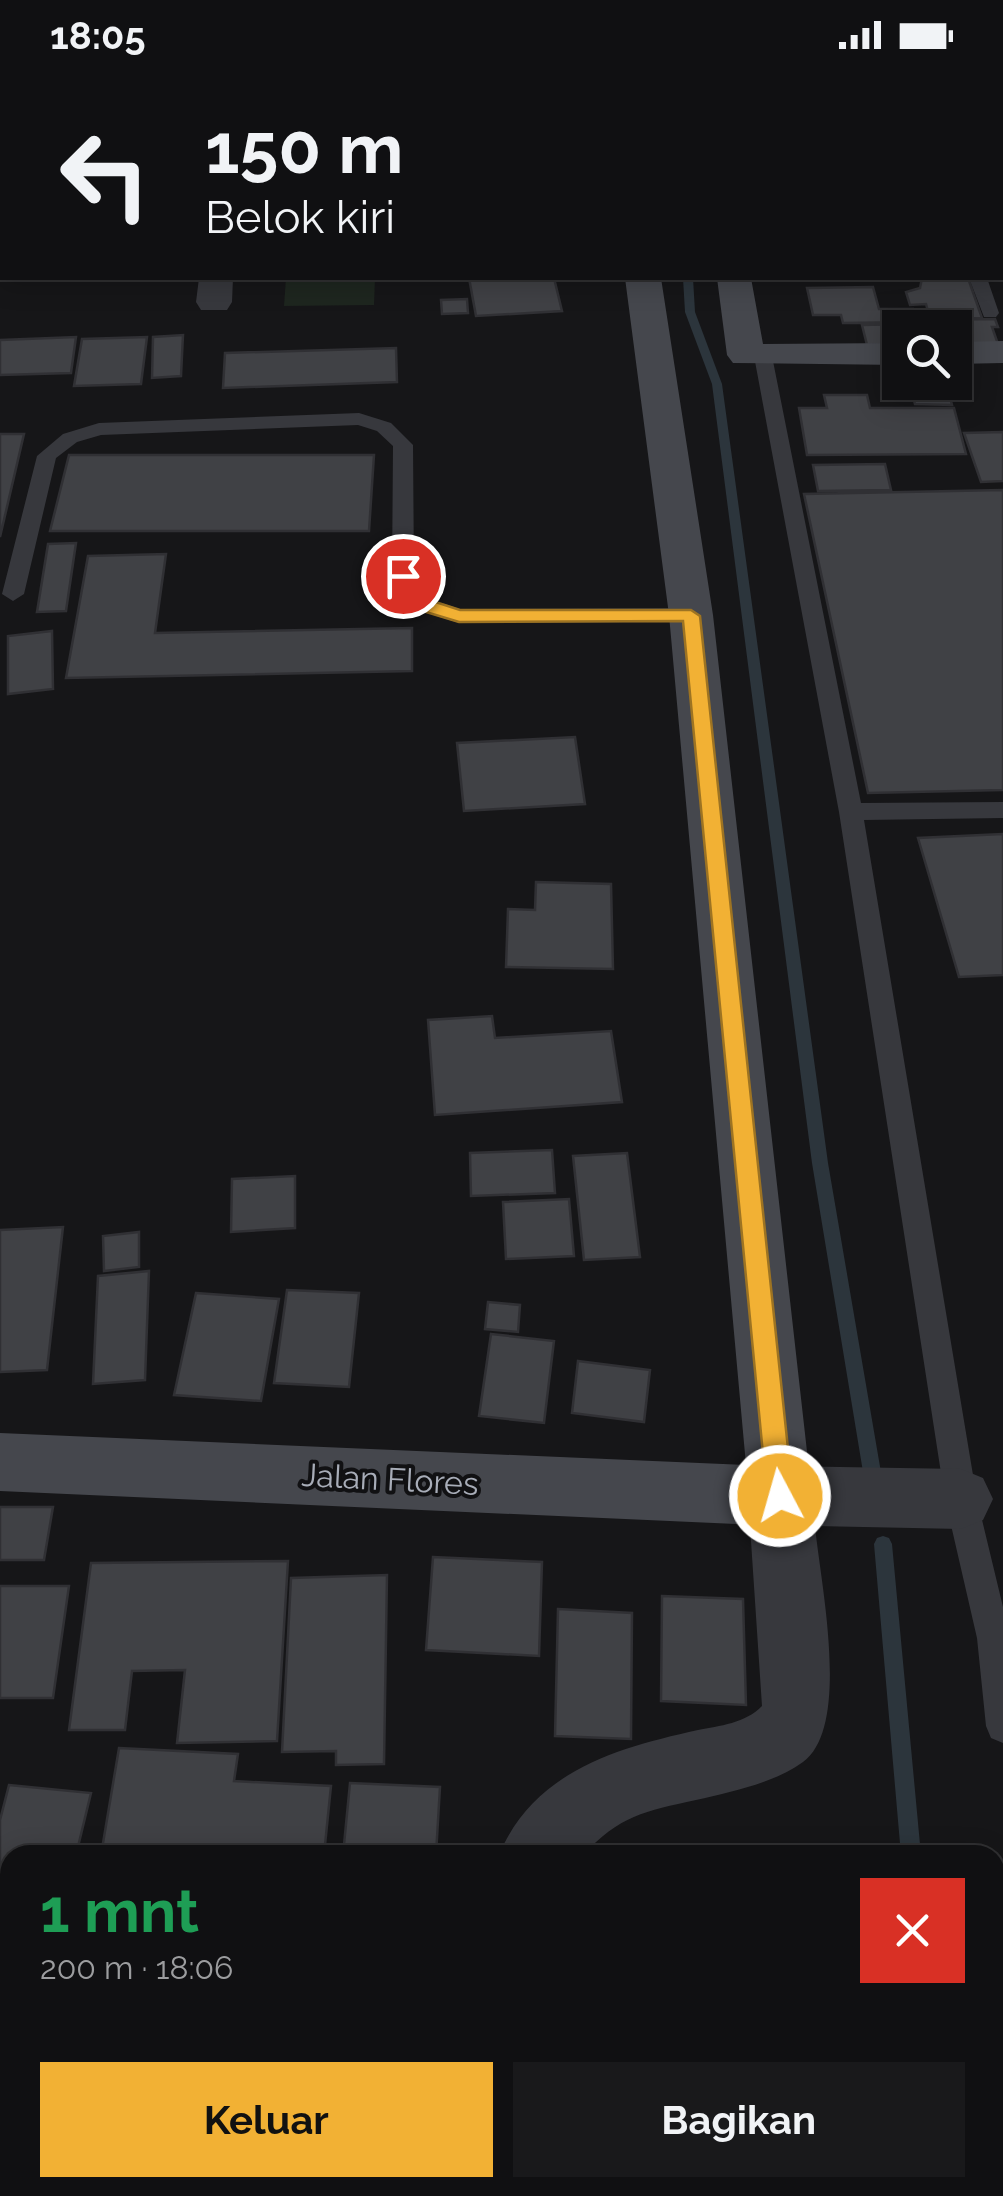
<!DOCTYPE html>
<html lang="id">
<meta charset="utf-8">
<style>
body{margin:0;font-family:Raleway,sans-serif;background:#19191b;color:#f1f3f6;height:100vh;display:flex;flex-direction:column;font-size:38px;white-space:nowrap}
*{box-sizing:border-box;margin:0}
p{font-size:32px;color:#9c9d9f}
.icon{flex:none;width:55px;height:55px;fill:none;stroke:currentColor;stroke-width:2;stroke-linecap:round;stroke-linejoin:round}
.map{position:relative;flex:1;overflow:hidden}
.details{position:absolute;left:0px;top:1775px;width:1005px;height:352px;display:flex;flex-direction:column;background:#101012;border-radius:30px 30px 0 0;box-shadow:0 5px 25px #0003,0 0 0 2px #303032}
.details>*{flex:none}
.hud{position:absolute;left:0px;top:0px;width:1005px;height:210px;box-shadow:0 5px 25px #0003,0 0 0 2px #303032;background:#101012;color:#f1f3f6;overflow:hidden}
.buttons{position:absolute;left:882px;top:240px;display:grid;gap:20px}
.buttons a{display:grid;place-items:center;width:90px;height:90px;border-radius:0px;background:#101012;box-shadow:0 5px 25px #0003,0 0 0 2px #303032;font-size:50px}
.pin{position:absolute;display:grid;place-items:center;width:85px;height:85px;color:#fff;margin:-42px;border:5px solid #fff;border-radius:50%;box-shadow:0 2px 10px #0007}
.me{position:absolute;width:110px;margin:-55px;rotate:354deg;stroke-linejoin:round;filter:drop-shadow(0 0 8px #0008)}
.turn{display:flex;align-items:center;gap:35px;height:210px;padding:0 40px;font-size:45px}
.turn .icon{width:130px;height:130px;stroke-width:2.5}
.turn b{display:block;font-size:70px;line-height:85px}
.round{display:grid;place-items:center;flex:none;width:105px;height:105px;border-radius:0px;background:#19191b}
.head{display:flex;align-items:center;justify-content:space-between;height:170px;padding:0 40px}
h1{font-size:60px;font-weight:700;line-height:75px;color:#1e9e55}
.action{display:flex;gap:20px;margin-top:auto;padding:20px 40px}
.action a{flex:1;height:115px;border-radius:0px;background:#f2b134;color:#111;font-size:40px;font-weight:700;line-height:115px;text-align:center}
.action a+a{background:#19191b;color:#f1f3f6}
.status{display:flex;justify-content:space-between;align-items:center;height:70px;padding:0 50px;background:#101012;direction:ltr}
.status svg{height:28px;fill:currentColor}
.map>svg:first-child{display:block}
.green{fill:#1e261f}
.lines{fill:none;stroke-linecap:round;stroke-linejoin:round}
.stream{fill:#2c353c;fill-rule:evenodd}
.building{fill:#404145;stroke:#303034;stroke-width:2.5}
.lane{fill:#37383d;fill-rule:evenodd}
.street{fill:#37383d;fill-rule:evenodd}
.secondary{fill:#45474d;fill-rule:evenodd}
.route{fill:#f2b134;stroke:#9d7322;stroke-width:2.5}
.labels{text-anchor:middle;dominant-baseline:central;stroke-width:8;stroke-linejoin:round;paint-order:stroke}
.street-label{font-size:32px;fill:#a8adb8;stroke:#111113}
</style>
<div class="status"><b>18:05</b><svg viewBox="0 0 49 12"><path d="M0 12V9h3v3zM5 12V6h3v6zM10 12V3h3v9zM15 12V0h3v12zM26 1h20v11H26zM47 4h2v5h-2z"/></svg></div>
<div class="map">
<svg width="1003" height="2126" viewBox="0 0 1003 2126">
<rect width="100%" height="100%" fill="#161618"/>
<path class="green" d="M286,208H375L374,235L284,236Z"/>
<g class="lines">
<path class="stream" d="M683,208H693L695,242L722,314L828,1093L883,1414L880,1420L874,1422L868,1420L865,1414L812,1093L712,314L685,242Z
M883,1466L889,1468L892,1474L921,1785H901L874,1474L877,1468Z
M894,2118H916L915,2126H893Z"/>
</g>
<path class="building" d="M55,0H183L40,2Z
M416,0H547V2H416Z
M469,208H554L562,241L476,246Z
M922,208H968L982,248L930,249L926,234L910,235L906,222L920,218Z
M873,217L879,239H913L916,252L843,253L841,245H813L807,218Z
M467,229L468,243L442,244L441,230Z
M995,249L998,257H992L998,274L955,275V258H930L927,250Z
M907,254L900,258V274L867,275L862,255Z
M183,265L181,306L152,308L153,267Z
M76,267L71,303L0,305V270Z
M147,267L141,314L74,316L82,269Z
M396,278L397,312L223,318L225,283Z
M909,312H946L952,335L915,334Z
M824,325H867L870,338H954L966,384L807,385L799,338H827Z
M1003,362V411L981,412L964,363Z
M0,364H24L0,467Z
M69,385H374L369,461H50Z
M885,394L891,420L818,421L813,395Z
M1003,420V720L868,723L804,424Z
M76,473L66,541L37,542L48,474Z
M166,484L155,563L412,558V601L66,608L88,486Z
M52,561L53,619L8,624V566Z
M575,667L585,734L464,741L457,673Z
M1003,764V905L959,907L918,768Z
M536,812L611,814L613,899L506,897L508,839L535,840Z
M492,946L495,968L611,961L622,1032L435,1045L428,950Z
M552,1080L555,1123L471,1126L470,1083Z
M627,1083L640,1187L584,1190L573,1086Z
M295,1106V1158L231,1162L232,1109Z
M569,1129L574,1186L506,1189L503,1132Z
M63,1157L47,1300L0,1302V1160Z
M139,1162V1197L104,1201L103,1166Z
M149,1201L145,1310L93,1314L98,1206Z
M287,1220L359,1223L349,1317L274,1313Z
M196,1223L279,1229L261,1331L174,1325Z
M488,1232L520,1235L518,1262L485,1259Z
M491,1264L554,1271L544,1353L479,1346Z
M578,1291L650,1300L644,1352L572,1343Z
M0,1437H53L44,1490H0Z
M433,1487L542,1492L539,1586L426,1580Z
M288,1491L277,1671L177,1673L185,1600L132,1601L125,1660H69L91,1493Z
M387,1505L384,1694L336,1695V1681L282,1682L291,1508Z
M0,1516H69L53,1628H0Z
M662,1526L743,1529L746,1635L661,1631Z
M558,1539L632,1543L631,1669L555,1666Z
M119,1678L238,1684L234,1711L331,1716L324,1785H101Z
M350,1713L440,1717L436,1785H343Z
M9,1715L91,1723L76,1785H10V1889L0,1888V1750Z
M10,2064V2118H25V2126H0V2065Z
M52,2118H159L158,2126H51Z
M577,2118H831L832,2126H578Z"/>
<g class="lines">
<path class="lane" d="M969,208H987L999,243L996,247H984Z
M763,280L772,286L861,733L1003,732V748L864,750L977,1429L1003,1537V1673L991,1668L986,1656L977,1568L945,1429L839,742L754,286Z
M359,343L391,353L413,375L414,506L430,529L460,539L691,538L702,545L691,552L459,553L414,539L392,506L393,376L377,361L358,355L101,365L77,372L56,388L24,524L13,531L2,524L37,386L63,364L99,353Z"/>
<path class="street" d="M230,0H260V2H230Z
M199,208H233L232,232L227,240H201L196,232Z
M780,1396L961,1399L983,1408L993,1429L983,1450L961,1459L815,1456C820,1511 852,1656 803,1692C774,1713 731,1722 696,1730C645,1741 619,1746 583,1785H499C534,1701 617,1678 698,1660C719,1656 746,1653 762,1636L748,1426L758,1405Z
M0,1896L10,1897V1971L0,1970Z
M163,2118H241L240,2126H160Z"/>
<path class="secondary" d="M602,0H632V2H602Z
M697,0H727V2H697Z
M0,60H2V80H0Z
M1002,94H1003V114H1002Z
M625,208H661L713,545L812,1426L802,1447L780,1456L0,1421V1363L746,1395L669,545Z
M717,208H751L763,274L900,273V295L733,293L727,285Z
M1003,271V293L955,294V272Z"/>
</g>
<path class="route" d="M403,500L409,502L429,530L460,540H691L700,546L793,1426L789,1435L780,1438L771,1435L767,1426L683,551L459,552L416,539L394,506Z"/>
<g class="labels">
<g class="street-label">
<text transform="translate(390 1409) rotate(3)">Jalan Flores</text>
</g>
</g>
</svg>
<div class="buttons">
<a><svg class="icon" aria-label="search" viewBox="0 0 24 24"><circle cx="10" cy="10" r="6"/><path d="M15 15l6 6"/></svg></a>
</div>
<div class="pin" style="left:403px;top:506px;background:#d93025"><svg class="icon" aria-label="arrive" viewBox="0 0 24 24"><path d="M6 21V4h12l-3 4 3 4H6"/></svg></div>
<svg class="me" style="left:780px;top:1426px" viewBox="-20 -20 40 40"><circle r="17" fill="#f2b134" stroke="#fff" stroke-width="3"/><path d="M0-11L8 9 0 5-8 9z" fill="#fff"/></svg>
<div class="hud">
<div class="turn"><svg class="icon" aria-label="left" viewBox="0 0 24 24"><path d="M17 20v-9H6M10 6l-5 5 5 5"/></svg><div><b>150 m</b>Belok kiri</div></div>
</div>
<section class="details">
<div class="head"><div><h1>1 mnt</h1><p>200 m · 18:06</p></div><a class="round" style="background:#d93025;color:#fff"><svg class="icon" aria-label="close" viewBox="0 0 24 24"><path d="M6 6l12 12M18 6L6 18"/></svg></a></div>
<div class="action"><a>Keluar</a><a>Bagikan</a></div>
</section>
</div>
